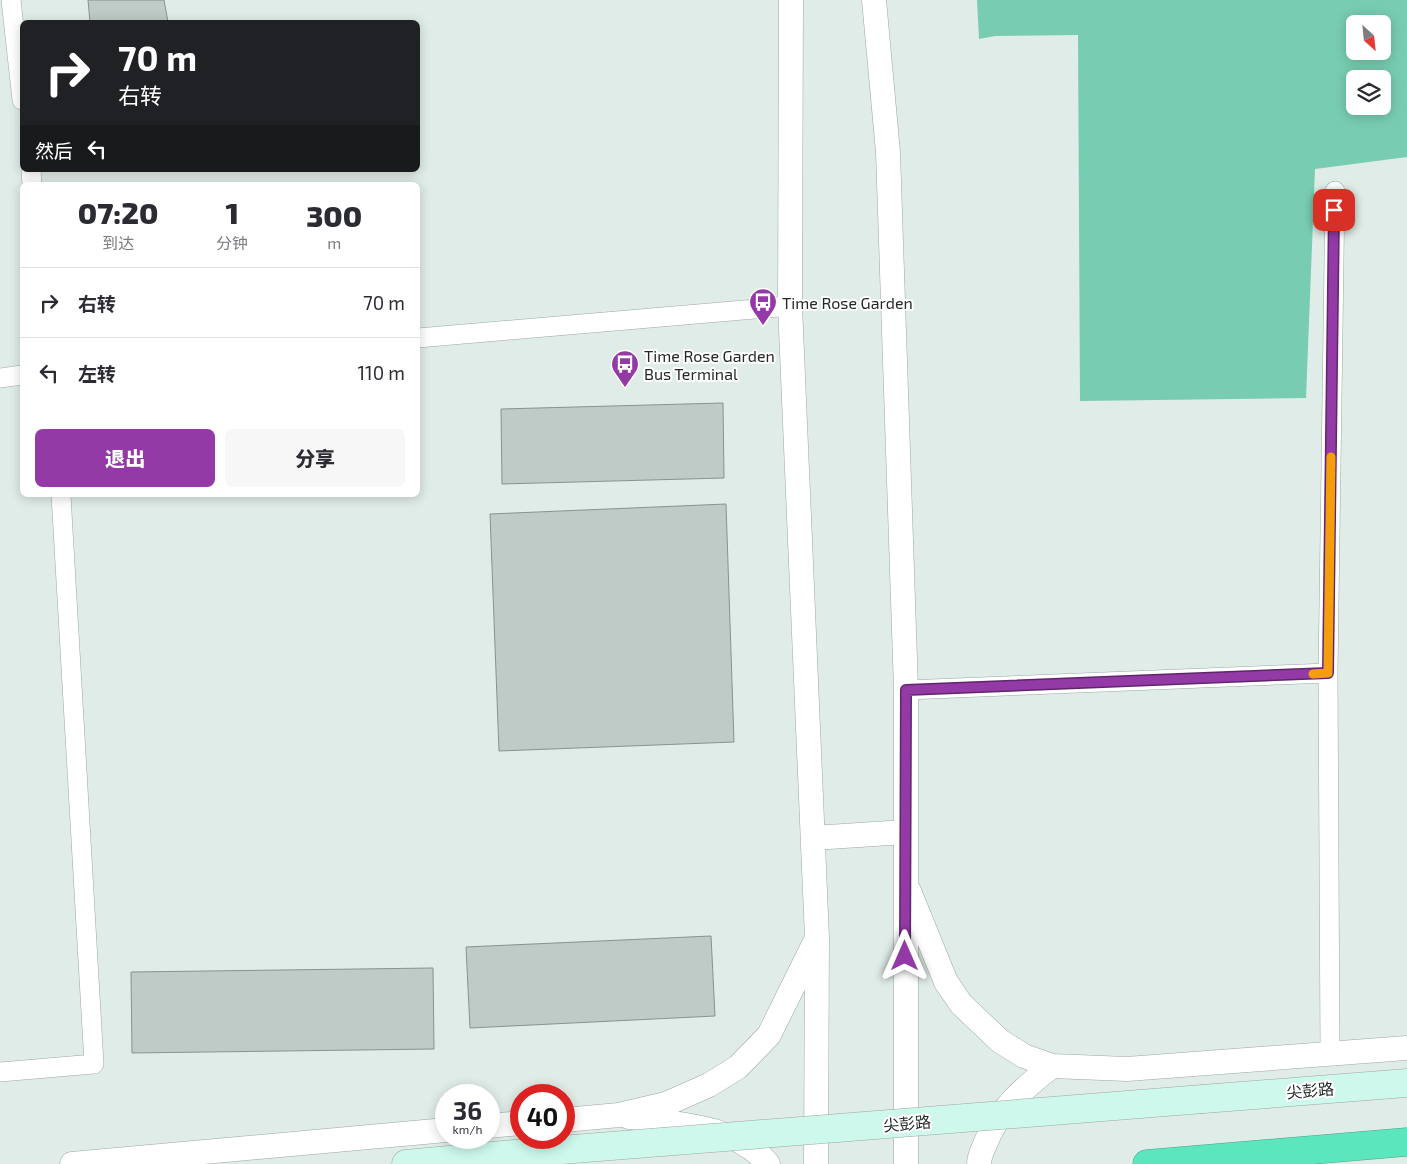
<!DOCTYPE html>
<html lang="zh">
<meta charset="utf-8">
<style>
body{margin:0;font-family:"Exo 2","Noto Sans SC",sans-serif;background:#f7f7f7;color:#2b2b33;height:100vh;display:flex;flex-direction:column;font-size:19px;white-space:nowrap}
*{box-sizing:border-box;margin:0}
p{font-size:16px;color:#7c7c81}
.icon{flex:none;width:28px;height:28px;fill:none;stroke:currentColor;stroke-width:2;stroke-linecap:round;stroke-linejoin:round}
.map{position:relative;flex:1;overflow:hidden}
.sheet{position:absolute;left:20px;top:182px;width:400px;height:315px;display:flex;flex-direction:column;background:#fff;border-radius:8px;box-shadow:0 2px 12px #0003}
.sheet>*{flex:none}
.banner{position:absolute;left:20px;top:20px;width:400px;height:152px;border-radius:8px;box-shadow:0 2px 12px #0003;background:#202124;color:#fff;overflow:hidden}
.needle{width:32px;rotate:153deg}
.buttons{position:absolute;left:1346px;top:15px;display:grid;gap:10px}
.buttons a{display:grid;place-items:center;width:45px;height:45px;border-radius:8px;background:#fff;box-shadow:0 2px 12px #0003;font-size:25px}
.speed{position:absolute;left:435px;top:1084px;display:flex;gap:10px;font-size:25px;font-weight:700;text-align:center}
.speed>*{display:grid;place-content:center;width:65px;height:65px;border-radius:50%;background:#fff;box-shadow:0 2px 12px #0003;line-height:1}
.speed small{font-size:12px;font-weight:400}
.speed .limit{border:8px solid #d22;background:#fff;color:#111}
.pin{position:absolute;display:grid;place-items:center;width:42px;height:42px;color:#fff;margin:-21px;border-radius:10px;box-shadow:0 2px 8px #0006}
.me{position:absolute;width:55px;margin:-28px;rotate:0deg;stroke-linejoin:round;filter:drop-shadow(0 0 4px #0008)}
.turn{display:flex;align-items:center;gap:18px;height:105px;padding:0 15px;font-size:22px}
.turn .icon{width:65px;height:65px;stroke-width:2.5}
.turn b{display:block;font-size:35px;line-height:42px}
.then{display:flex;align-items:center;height:48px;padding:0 15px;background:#0003;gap:10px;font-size:19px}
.eta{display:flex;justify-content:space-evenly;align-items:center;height:85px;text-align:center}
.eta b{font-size:30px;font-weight:800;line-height:35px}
.action{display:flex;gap:10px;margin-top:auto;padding:10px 15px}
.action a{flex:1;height:58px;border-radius:8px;background:#943aa6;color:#fff;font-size:20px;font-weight:800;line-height:58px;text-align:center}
.action a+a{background:#f7f7f7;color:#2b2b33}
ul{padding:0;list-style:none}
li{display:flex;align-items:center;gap:15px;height:70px;padding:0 15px;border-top:1px solid #e1e1e2}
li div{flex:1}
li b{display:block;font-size:19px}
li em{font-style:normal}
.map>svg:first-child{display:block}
.green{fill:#78ccb1;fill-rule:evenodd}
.building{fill:#bfcbc6;stroke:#88938f}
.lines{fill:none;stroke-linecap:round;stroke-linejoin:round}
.minor-casing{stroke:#9ca8a3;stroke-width:20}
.tertiary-casing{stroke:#9ca8a3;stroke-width:25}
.secondary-casing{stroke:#9ca8a3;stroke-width:29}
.motorway-casing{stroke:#48a489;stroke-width:29}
.minor{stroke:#fff;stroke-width:19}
.tertiary{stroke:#fff;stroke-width:24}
.secondary{stroke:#cef8ec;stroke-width:28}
.motorway{stroke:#5be6be;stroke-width:28}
.secondary-bridge-casing{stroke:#9ca8a3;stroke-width:29;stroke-linecap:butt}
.secondary-bridge{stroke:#cef8ec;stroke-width:28}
.route-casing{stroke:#60266c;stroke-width:12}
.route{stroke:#943aa6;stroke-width:9}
.slow{stroke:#f59e0b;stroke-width:9}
.labels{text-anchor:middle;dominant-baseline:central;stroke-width:4;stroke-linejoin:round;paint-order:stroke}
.poi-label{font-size:16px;fill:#242927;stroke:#fff;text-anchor:start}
.street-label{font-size:16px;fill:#242927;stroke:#fff}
</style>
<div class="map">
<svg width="1407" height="1164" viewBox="0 0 1407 1164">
<rect width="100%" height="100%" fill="#e0ece7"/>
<path class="green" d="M977,0H1407V157L1315,169L1306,398L1080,401L1078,35L995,36L979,39ZM1355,24H1382V51H1355ZM1355,79H1382V106H1355Z"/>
<path class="building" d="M88,0H164L168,22H90Z
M723,403L724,478L502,484L501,409Z
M726,504L734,742L499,751L490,514Z
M711,936L715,1016L470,1028L466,947Z
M433,968L434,1049L132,1053L131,972Z"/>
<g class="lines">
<g class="minor-casing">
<path id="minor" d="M11,0L22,100
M31,170L32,185
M418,338L790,306
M0,378L22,375
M906,690L1328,673
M1330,1052L1328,673L1335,191
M0,1072L94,1064L61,495"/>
</g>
<g class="tertiary-casing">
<path id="tertiary" d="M791,0L790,306L817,938L816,1164
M874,0L888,152L906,690V1164
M813,838L905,832
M909,891L946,982L961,1004L1000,1041L1024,1056L1052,1066L1127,1069L1407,1048
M629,1117C676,1125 736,1124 768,1164
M564,1120L619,1115L666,1104L709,1085L738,1067L769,1035L815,942
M489,1126L521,1123
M72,1164L446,1130
M979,1164C979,1156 983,1149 986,1142C999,1109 1025,1087 1052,1066"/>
</g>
<g class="secondary-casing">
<path id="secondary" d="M1203,1099L1407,1083
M406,1164L536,1152"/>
</g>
<g class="motorway-casing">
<path id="motorway" d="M1147,1164L1407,1142"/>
</g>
<use href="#minor" class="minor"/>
<use href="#tertiary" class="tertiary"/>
<use href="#secondary" class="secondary"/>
<use href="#motorway" class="motorway"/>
<g class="secondary-bridge-casing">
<path id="secondary-bridge" d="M536,1152L1203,1099"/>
</g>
<use href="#secondary-bridge" class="secondary-bridge"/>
</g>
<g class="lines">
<g class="route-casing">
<path id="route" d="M905,956L906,690L1328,673L1334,210"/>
</g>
<use href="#route" class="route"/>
<path class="slow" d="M1313,674L1328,673L1331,457"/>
</g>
<defs>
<g id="bus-pin" transform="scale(1.4375)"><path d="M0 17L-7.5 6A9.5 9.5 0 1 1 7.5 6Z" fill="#943aa6" stroke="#fff"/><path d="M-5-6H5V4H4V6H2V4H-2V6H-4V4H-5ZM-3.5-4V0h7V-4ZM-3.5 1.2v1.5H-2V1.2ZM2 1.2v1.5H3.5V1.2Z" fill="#fff"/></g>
</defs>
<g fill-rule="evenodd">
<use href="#bus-pin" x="763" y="302"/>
<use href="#bus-pin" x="625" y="364"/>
</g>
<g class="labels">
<g class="poi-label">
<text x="782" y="302">Time Rose Garden</text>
<text x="644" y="355">Time Rose Garden<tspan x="644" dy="18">Bus Terminal</tspan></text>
</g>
<g class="street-label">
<text transform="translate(1310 1090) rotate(-5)">尖彭路</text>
<text transform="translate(907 1123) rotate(-5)">尖彭路</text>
</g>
</g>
</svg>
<div class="buttons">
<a><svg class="needle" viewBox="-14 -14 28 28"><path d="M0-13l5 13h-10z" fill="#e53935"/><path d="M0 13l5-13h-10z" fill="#7c7c81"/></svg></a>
<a><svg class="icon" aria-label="layers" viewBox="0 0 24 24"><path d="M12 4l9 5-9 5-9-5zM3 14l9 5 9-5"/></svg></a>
</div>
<div class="speed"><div>36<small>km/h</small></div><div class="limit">40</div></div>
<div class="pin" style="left:1334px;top:210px;background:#d93025"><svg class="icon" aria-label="arrive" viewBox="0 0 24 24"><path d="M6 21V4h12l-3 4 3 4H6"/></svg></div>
<svg class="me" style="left:905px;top:956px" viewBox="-20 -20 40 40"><path d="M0-17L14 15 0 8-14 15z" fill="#943aa6" stroke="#fff" stroke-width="4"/></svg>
<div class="banner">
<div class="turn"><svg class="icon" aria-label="right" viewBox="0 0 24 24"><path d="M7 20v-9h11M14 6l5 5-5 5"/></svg><div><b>70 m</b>右转</div></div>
<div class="then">然后<svg class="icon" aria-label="left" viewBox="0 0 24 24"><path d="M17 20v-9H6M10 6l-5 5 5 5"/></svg></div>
</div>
<section class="sheet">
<div class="eta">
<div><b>07:20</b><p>到达</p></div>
<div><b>1</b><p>分钟</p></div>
<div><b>300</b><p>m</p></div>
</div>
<ul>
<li><svg class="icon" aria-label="right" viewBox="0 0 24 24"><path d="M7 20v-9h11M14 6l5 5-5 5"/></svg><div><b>右转</b></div><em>70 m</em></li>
<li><svg class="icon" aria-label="left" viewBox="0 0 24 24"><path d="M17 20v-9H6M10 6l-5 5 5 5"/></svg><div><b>左转</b></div><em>110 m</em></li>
</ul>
<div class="action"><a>退出</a><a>分享</a></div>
</section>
</div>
